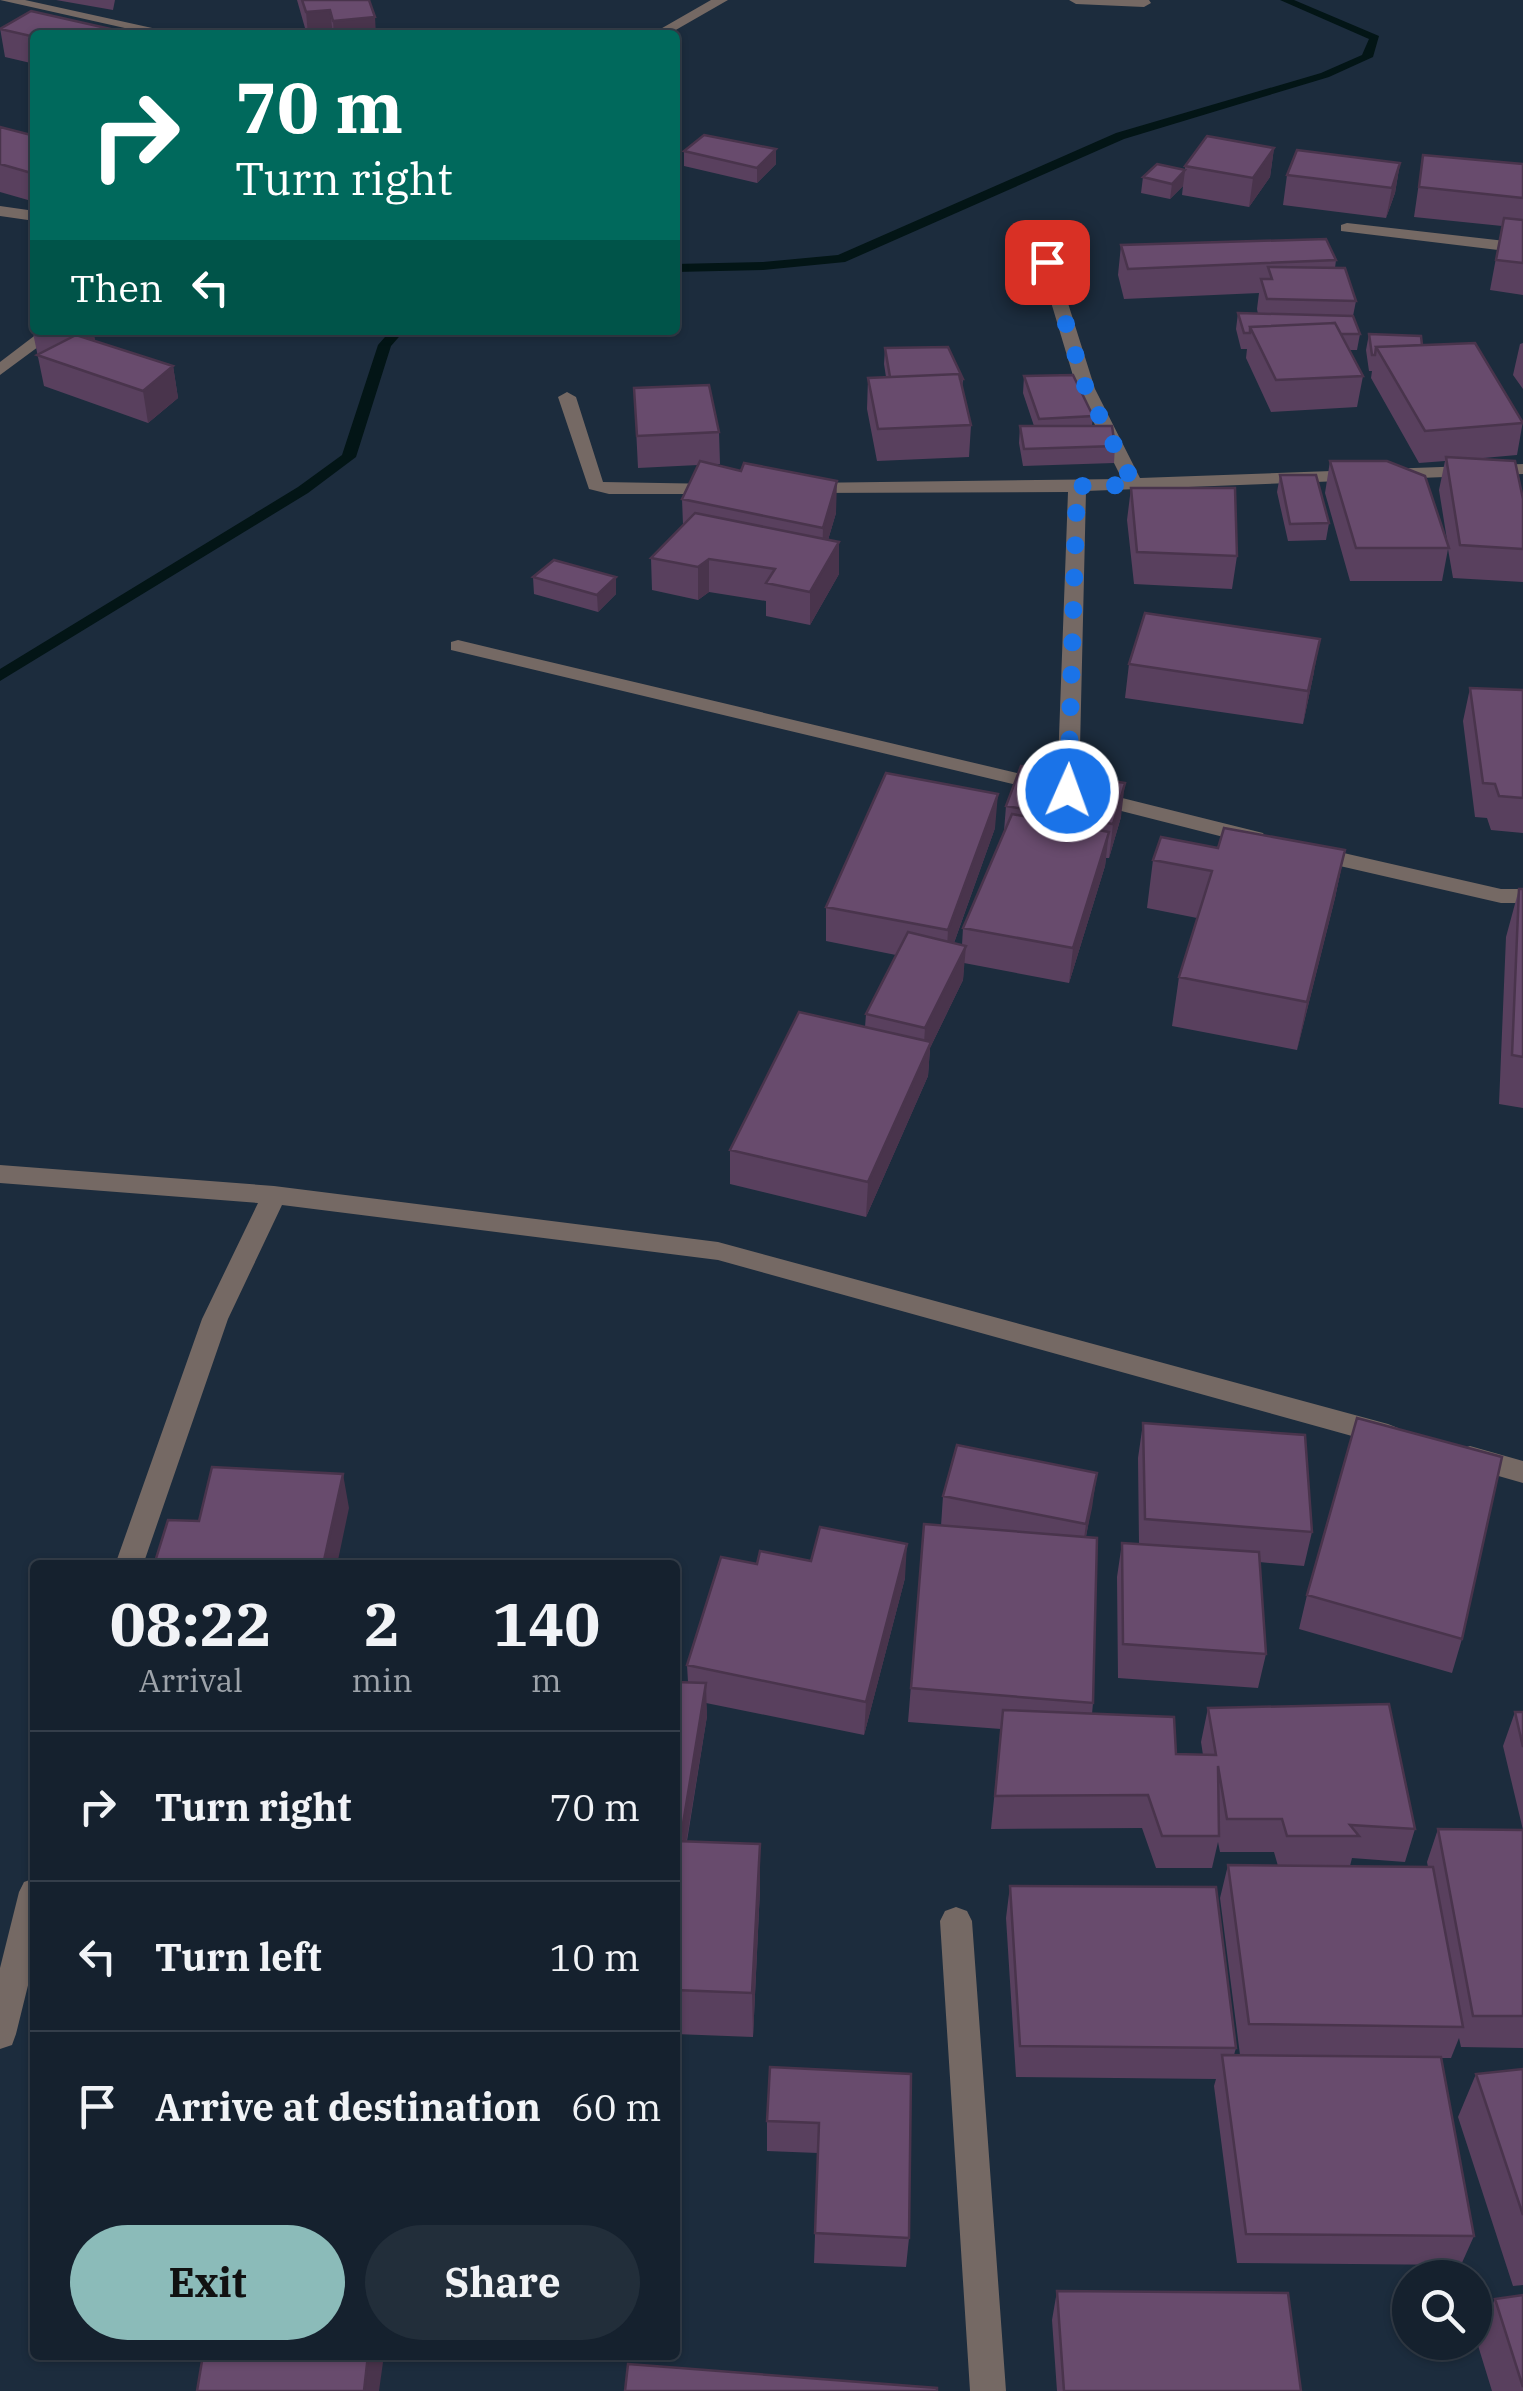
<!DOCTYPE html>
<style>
body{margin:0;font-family:"IBM Plex Serif",serif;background:#222e3a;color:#f1f3f6;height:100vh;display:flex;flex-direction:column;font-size:38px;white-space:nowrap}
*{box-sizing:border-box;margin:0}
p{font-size:32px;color:#9da3aa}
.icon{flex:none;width:55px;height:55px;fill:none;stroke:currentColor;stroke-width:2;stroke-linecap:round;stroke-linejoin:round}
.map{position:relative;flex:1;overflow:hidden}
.drawer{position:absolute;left:30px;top:1560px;width:650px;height:800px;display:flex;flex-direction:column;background:#15212e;border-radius:10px;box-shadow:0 2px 8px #0004,0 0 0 2px #343e4a}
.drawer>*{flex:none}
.guide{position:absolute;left:30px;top:30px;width:650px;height:305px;border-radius:10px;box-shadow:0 2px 8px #0004,0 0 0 2px #343e4a;background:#00695c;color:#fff;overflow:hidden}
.tools{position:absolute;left:1392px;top:2260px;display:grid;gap:20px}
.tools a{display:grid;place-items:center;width:100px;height:100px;border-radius:50%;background:#15212e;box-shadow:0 2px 8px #0004,0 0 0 2px #343e4a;font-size:50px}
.pin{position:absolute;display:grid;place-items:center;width:85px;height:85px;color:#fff;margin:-42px;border-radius:20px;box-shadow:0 5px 15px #0006}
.me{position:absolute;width:110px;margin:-55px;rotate:2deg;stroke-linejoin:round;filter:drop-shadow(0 0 8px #0008)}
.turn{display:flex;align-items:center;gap:35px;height:210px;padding:0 40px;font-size:45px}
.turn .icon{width:130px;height:130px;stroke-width:2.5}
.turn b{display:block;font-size:70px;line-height:85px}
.then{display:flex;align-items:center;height:95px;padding:0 40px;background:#0003;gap:20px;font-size:38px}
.eta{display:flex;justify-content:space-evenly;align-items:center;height:170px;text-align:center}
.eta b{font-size:60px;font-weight:700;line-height:70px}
.primary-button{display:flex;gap:20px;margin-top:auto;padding:20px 40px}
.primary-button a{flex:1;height:115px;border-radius:60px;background:#8bbbb9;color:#111;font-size:40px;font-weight:700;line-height:115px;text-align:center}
.primary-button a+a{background:#222e3a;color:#f1f3f6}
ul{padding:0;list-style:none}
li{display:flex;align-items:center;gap:30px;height:150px;padding:0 40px;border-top:2px solid #343e4a}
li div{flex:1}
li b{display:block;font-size:38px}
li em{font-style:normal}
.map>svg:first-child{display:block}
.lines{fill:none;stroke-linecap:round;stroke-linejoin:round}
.stream{fill:#031516;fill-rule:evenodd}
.minor{fill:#756964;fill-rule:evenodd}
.wall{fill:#59405e}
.shaded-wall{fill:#49344c}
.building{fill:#684b6d;stroke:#49344c;stroke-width:2.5}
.route{stroke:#1a73e8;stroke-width:18;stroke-dasharray:0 32.4}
</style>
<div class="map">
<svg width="1523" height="2391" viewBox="0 0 1523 2391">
<rect width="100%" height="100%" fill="#1c2c3d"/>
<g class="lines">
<path class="stream" d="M1280,0H1294L1379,36L1373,57L1329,77L1124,139L845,262L763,270L675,272V264L763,262L838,255L1116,133L1321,73L1362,55L1369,39Z
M391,330H405L391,346L356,457L308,493L0,681V669L298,487L342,455L378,345Z"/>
<path class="minor" d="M0,0H25L184,35H156Z
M711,0H728L667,35H650Z
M1069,0H1149L1151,3L1144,7L1076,4Z
M0,206L35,211V221L0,216Z
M1347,223L1523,243V253L1341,231V225Z
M1047,257L1055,262L1095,389L1140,478L1523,464V474L1086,491L1079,791L1068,797L1057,791L1068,492L803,493L794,488L803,483L1122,479L1077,389L1039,262Z
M42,330H61L0,375V362Z
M567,392L576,397L603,482L718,484L727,489L718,494H609L589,489L558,397Z
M458,640L1046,780L1057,786L1046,792L451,650V642Z
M1090,790L1263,833L1266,838L1255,845L1082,801L1079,796Z
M1313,846L1501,889H1523V903H1501L1305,858L1302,853L1305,848Z
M0,1165L274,1186L718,1242L1388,1424L1398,1428L1402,1435L1398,1442L1388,1446L718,1260L282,1205L228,1319L143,1565H115L202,1319L258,1203L0,1183Z
M1470,1446L1523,1461V1483L1460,1465L1456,1457L1460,1449Z
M35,1878V1957L16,2034L12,2045L0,2049V1968L19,1892L24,1882Z
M956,1907L967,1911L972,1921L1006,2391H970L940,1921L945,1911Z"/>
</g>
<path class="wall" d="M56,0H115L113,10Z
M297,0H369L376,35H307Z
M0,28L35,35V64L5,57Z
M0,127L35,136V202L0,192Z
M1274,148L1270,177L1249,207L1182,195L1183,186L1170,199L1141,193L1143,177L1185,170V166Z
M684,151L776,164L757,183L684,166Z
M1423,155L1523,164V295L1490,290L1502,226L1414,217Z
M1400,163L1395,193L1386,218L1283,205L1287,175Z
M1121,245L1336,260L1335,268L1356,301L1353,316L1360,334L1357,350H1349L1363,376L1357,407L1271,412L1246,358L1247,349H1241L1236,329L1238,313L1258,314L1257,309L1259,293L1124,299L1118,275Z
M35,324V330H93L95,341L173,366L178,398L148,423L44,386L32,328Z
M1369,334L1422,345L1523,421L1517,455L1472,459L1523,499V582L1453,578L1448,549L1442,581H1350L1325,493L1330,461L1448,546L1439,490L1445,461L1419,463L1371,378L1372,371H1369L1366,350Z
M1523,343V389L1513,375L1520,344Z
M885,348L963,379L962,389L971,425L969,457L877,461L867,409L868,378L886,377L884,364Z
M1024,376L1093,416L1092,426L1115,446L1114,463L1023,466L1019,443L1020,426H1034L1023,393Z
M634,388L719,432L720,464H712L836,513L828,540L839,542V574L810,625L766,616V601L709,592L698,600L652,590L651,558L683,525L682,499L698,465L638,468Z
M1280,475L1329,523L1326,540L1288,541L1277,492Z
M1131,488L1237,556L1232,589L1134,584L1127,520Z
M533,577L616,594L598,612L534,594Z
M1129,664L1314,672L1303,724L1125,698Z
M1470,688L1523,690V833L1491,830L1487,818L1475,817L1463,721Z
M1006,806L1121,817L1109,858H1106L1105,866L1069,983L964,963L963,980L930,1048L928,1076L866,1217L730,1184V1150L865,1027L866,1014L896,955L826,941V907L995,828L954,943L962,945L963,928L1004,831Z
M1218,848L1345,850L1335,898L1297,1050L1172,1026L1179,977L1197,918L1147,908L1153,860Z
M1519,889H1523V1108L1499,1104L1506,937Z
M1143,1423L1312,1532L1304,1566L1259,1562L1266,1654L1258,1688L1118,1678L1117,1577L1122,1543L1139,1544L1138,1458Z
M1097,1473L1086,1537L1093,1703L1092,1714L1176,1754L1203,1755L1201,1742L1208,1708L1415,1829L1405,1862L1352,1858L1350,1866L1428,1867L1427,1862L1438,1829L1523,1830L1503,1746L1515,1712H1523V2048L1461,2047L1459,2038L1451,2058H1441L1474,2236L1461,2265L1237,2263L1214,2086L1216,2079L1016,2077L1006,1918L1010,1886L1236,2048L1234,2055H1240L1220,1898L1228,1865L1278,1866L1274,1852H1220L1218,1842L1212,1868H1156L1142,1828L991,1829L1001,1729L908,1722L924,1524L941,1526L943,1496Z
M757,1564L905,1578L864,1735L706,1703L707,1716L687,1841L760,1844V1889L753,2037L675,2034V1682H688L687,1665Z
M1307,1595L1462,1639L1452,1673L1299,1629Z
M1523,2069V2285L1513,2286L1458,2117L1476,2074Z
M911,2074L909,2238L906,2267L814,2263L818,2153L767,2151V2121Z
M1057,2291L1301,2391H1057L1052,2320Z
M1523,2295V2391H1492L1476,2339L1495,2299Z"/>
<path class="shaded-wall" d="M330,10L333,35H308L306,12Z
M375,17L376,35H334L333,21Z
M1274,148L1270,177L1249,207L1253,178Z
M776,149V164L757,183V168Z
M1400,163L1395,193L1386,218L1392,188Z
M1185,171L1183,186L1170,199L1172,184Z
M80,330H93L96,347L76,335Z
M173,366L178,398L148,423L143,391Z
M837,481L836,513L822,560L823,528Z
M839,542V574L810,625V592Z
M709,559V592L698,600V567Z
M616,577V594L598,612L597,595Z
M1320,639L1314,672L1303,724L1308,691Z
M1125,783L1121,817L1109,858L1113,824Z
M998,794L995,828L946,965L948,930Z
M1109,832L1105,866L1069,983L1073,948Z
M1345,850L1335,898L1297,1050L1307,1002Z
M966,946L963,980L930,1048L928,1076L866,1217L868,1182L923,1058L925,1028Z
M1097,1473L1092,1508L1081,1559L1086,1524Z
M343,1474L349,1508L337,1565H323Z
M907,1544L905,1578L864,1735L866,1702Z
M706,1683L707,1716L683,1862L682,1830Z
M760,1844V1889L753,2037L752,1993Z
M368,2355H384L379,2391H364Z"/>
<path class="building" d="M302,0H369L375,17L333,21L330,10L306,12Z
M31,11L137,35H35V37L0,29Z
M0,127L35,136V174L0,164Z
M704,135L776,149L757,168L684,151Z
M1207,136L1274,148L1253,178L1185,166Z
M1297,150L1400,163L1392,188L1287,175Z
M1423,155L1523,164V198L1419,187Z
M1157,164L1185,170L1172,184L1143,177Z
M1504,218L1523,220V263L1496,260Z
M1326,239L1336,260L1128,269L1121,245Z
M1268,267L1345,268L1356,301L1267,299L1261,279H1272Z
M1238,313L1353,316L1360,334H1341L1335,323L1250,327V333H1244Z
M1335,323L1363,376L1276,380L1250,327Z
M45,330H80L76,335Z
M1369,334L1421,336L1422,345L1376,347L1375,355H1372Z
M76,335L173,366L143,391L37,355Z
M1475,343L1523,423L1425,431L1376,347Z
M948,347L963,379H960L959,374L890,377L885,348Z
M959,374L971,425L878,429L868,378Z
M1073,375L1093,416L1039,419L1024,376Z
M709,385L719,432L637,436L634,388Z
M1020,426H1112L1115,446L1024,449Z
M1446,457L1515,461L1523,499V549L1460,545Z
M700,461L741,471L744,463L837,481L823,528L682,499Z
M1330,461H1387L1425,476L1449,548H1356Z
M1280,475H1316L1329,523L1290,524Z
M1131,488H1235L1237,556L1137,552Z
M695,513L839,542L810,592L766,583L775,569L709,559L698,567L651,558Z
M554,560L616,577L597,595L533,577Z
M1145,613L1320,639L1308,691L1129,664Z
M1470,688L1523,690V798L1499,796L1495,784L1483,783Z
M1021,766L1125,783L1113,824L1006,806Z
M886,773L998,794L948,930L826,907Z
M1012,814L1109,832L1073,948L963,928Z
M1224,828L1345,850L1307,1002L1179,977L1212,871L1153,860L1161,837L1218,848Z
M1519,889H1523V1057L1512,1055Z
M908,932L966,946L925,1028L866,1014Z
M799,1012L931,1042L868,1182L730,1150Z
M1357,1418L1502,1457L1462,1639L1307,1595Z
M1143,1423L1305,1435L1312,1532L1145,1519Z
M957,1445L1097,1473L1086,1524L943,1496Z
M212,1467L343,1474L323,1565H154L168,1520L199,1521Z
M924,1524L1097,1538L1093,1703L911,1688Z
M820,1527L907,1544L866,1702L687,1665L721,1557L757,1564L760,1551L811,1561Z
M1122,1543L1259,1552L1266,1654L1123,1644Z
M675,1682L706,1683L682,1830L675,1829Z
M1389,1704L1415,1829L1350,1825L1359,1836H1287L1282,1819H1227L1218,1766L1219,1836H1162L1148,1795L995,1796L1003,1710L1174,1717L1176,1754L1216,1755L1208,1708Z
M1515,1712H1523V1747Z
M1438,1829L1523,1830V2016H1473Z
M675,1841L760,1844L752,1993L675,1990Z
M1228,1865L1433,1867L1463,2027L1249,2024Z
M1010,1886L1216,1887L1236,2048L1020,2046Z
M1222,2055L1441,2057L1474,2236L1246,2234Z
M770,2067L911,2074L909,2238L815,2233L819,2123L767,2121Z
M1523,2069V2215L1476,2074Z
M1057,2291L1288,2293L1301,2391H1064Z
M1523,2295V2387L1495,2299Z
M203,2355H368L364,2391H197Z
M628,2364L937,2388V2391H625Z"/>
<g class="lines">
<path class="route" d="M1047,262L1086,389L1134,485L1077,486L1068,791"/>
</g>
</svg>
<div class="tools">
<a><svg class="icon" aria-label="search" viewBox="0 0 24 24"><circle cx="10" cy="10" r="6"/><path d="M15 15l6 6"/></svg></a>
</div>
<div class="pin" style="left:1047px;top:262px;background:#d93025"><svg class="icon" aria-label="arrive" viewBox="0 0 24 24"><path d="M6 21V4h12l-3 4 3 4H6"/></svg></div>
<svg class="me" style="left:1068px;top:791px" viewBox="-20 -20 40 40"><circle r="17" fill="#1a73e8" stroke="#fff" stroke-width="3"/><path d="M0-11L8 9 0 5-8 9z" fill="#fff"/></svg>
<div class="guide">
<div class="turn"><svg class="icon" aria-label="right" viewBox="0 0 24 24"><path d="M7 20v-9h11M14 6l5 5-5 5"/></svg><div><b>70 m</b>Turn right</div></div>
<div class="then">Then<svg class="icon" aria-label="left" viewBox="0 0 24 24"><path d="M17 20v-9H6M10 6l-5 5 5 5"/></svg></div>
</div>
<section class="drawer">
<div class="eta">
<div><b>08:22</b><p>Arrival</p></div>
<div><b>2</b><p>min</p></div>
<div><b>140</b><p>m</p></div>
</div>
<ul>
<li><svg class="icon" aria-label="right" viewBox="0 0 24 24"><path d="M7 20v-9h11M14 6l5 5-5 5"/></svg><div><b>Turn right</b></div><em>70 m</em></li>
<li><svg class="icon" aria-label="left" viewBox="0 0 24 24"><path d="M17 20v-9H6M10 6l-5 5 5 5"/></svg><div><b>Turn left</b></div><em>10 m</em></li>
<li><svg class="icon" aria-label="arrive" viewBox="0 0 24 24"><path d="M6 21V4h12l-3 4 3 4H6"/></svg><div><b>Arrive at destination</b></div><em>60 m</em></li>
</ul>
<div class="primary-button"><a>Exit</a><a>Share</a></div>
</section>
</div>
